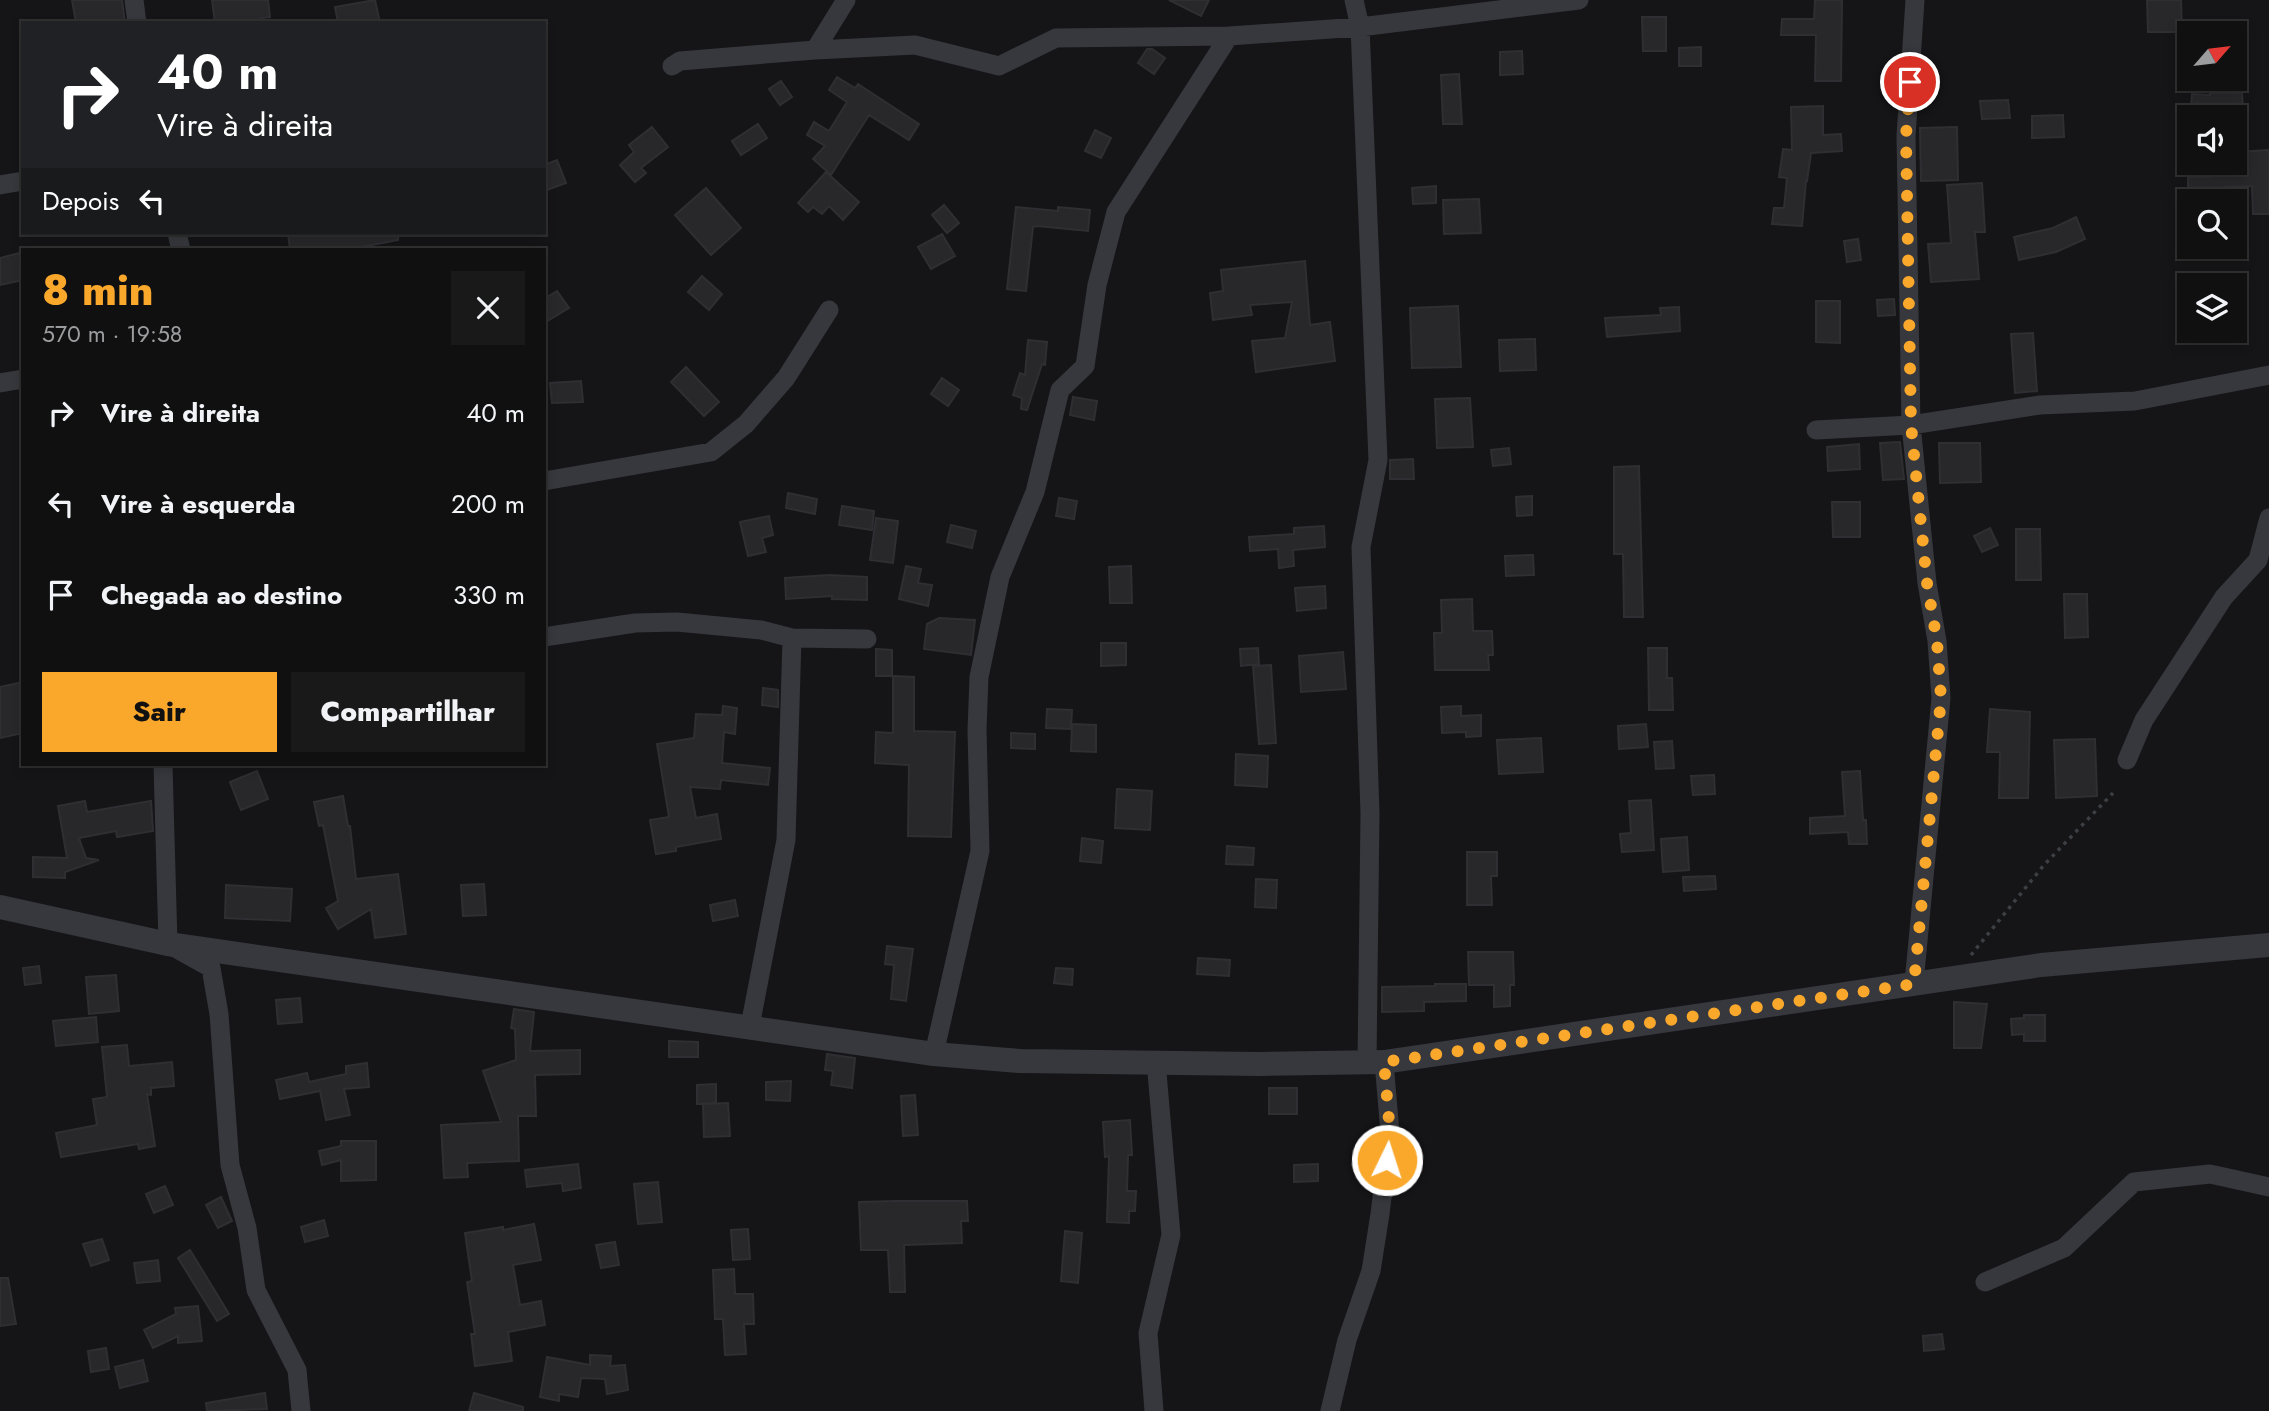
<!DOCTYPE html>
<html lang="pt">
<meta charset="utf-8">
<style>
body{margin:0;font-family:Jost,sans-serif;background:#19191a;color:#f1f3f6;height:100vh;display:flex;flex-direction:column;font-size:26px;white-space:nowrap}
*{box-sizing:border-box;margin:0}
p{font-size:23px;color:#9c9d9f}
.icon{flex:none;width:38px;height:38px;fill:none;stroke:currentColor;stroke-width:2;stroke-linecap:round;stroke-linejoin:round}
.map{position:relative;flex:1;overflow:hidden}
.sheet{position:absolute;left:21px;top:248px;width:525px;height:518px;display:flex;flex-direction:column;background:#101011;border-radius:0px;box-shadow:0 4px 10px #0003,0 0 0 2px #303031}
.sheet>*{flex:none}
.top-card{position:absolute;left:21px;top:21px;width:525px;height:214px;border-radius:0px;box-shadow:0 4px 10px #0003,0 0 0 2px #303031;background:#202124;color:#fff;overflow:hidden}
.needle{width:46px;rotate:62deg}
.fabs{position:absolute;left:2177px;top:21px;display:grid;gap:14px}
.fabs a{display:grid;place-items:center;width:70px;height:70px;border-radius:0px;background:#101011;box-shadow:0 4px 10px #0003,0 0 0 2px #303031;font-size:35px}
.pin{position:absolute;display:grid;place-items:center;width:60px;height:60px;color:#fff;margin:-30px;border:4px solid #fff;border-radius:50%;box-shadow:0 2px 7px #0007}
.me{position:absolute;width:77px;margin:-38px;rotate:4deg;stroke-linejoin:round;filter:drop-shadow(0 0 5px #0008)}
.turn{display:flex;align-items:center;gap:24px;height:147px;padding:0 21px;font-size:32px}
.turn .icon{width:91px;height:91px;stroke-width:2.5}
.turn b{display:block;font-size:49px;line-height:60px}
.then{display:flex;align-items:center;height:66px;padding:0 21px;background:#0003;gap:14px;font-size:26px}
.round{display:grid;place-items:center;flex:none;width:74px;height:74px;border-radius:0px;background:#19191a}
.overview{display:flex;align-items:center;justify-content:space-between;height:119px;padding:0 21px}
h1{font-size:42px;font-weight:800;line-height:52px;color:#f9a82c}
.cta{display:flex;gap:14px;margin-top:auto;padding:14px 21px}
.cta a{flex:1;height:80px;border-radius:0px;background:#f9a82c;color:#111;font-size:28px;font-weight:800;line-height:80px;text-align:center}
.cta a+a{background:#19191a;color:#f1f3f6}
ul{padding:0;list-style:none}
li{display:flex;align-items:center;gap:21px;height:91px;padding:0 21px}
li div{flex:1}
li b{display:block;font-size:26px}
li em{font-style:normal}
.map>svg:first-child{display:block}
.building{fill:#28282b;stroke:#2f2f33;stroke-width:2}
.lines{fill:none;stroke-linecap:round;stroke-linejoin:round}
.path{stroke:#3c3f44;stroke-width:3.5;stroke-dasharray:3.5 5;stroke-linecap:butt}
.minor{stroke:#36383d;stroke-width:19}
.tertiary{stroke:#36383d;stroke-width:24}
.route{stroke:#f9a82c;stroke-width:12;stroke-dasharray:0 21.6}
</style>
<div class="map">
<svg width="2269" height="1411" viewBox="0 0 2269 1411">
<rect width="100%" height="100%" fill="#151517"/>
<path class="building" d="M72,0H122L125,23H76Z
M212,0H268L270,17L261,18L262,23H215Z
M375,0L380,23H338L335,7Z
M1169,0H1209L1201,16Z
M1815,0H1842L1841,81H1815L1816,35H1781L1782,19H1814Z
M2147,0H2181L2182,32H2148Z
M1642,17H1666V51H1643Z
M1701,47V66H1679V48Z
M1147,49H1152L1165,58L1154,74L1138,63Z
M1522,51L1523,74L1500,75V52Z
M1459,74L1462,124H1443L1441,75Z
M837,77L855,88L858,84L919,124L909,140L869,115L831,175L813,159L825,146L807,135L814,122L829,131L847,102L829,90Z
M781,81L792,97L780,105L769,89Z
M2210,93H2242L2243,111H2229V117L2199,115V108H2191L2192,94L2210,95Z
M2008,100L2010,118L1982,119L1980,101Z
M1823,106V135L1841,134L1842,151L1811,153L1807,181H1806L1802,226L1772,224L1774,208H1784L1787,178L1779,177L1783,149L1792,150L1791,107Z
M2063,115L2064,137L2032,138V116Z
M758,124L767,138L741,155L732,141Z
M652,127L668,147L641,168L646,173L635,182L620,165L634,152L629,145Z
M1957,127L1958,180L1921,181L1920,128Z
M1095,130L1111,138L1101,158L1085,151Z
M2269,150V214H2253L2252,186L2224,187V201H2188V177H2210V163H2239L2238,152Z
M557,160L566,183L544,191V165Z
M826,172L859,202L843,220L829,206L822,214L813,207L808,212L798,203Z
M1982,183L1985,232H1975L1979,279L1931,282L1928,244L1951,243L1947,185Z
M1436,186V203L1413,204L1412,188Z
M706,188L741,228L711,255L675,215Z
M1479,199L1481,233L1444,234L1443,200Z
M944,205L959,223L947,233L932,215Z
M1016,207L1058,211V207L1090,210L1088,231L1037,226L1033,227L1026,291L1007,289Z
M2076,217L2085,239L2056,252L2019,260L2014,237L2053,228Z
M288,233H398V240L346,250H290Z
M942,234L955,256L931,269L918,247Z
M1858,239L1861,260L1847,262L1844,241Z
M23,252V280L0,285V258Z
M1305,261L1310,325L1330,322L1335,361L1256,372L1252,341L1285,338L1292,302L1250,305L1252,315L1213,320L1210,293L1223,291L1221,270Z
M702,276L722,294L709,310L688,292Z
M557,291L569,308L544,323V299Z
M1894,299L1895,315L1878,316L1877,300Z
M1816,301H1840V343L1816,342Z
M1458,306L1461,367L1412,368L1410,308Z
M1679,307L1680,331L1607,337L1605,318L1661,315L1660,308Z
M2033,333L2037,391L2015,393L2011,334Z
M1535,339L1536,370L1500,371L1499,340Z
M1028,340L1047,342L1045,365L1042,364L1027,410L1021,409L1022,398L1013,395L1020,373L1025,375Z
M686,367L719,402L704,416L671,382Z
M942,378L959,390L948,406L931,394Z
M581,381L583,402L552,403L550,383Z
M1073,397L1097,401L1094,420L1070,415Z
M1470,398L1473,447L1437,448L1435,399Z
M1900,442L1904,479L1883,480L1880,443Z
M1939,443H1980L1981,482L1940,483Z
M1859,444L1860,469L1828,471L1827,447Z
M1509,448L1511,464L1493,466L1491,450Z
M1413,459L1414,479H1390V460Z
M1639,466L1643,617H1624L1623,554H1614V467Z
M788,493L817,499L815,514L786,508Z
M1532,496V515L1517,516L1516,497Z
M1059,498L1077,501L1074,519L1056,516Z
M1832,502H1860V537H1833Z
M842,506L874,511L872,530L839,525Z
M769,516L773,535L762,538L766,552L748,556L740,522Z
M876,518L898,521L893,563L870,560Z
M951,525L976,531L972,548L947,542Z
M1324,526L1325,547L1293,550L1294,566L1279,568L1278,549L1250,551L1249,537L1294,534V528Z
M1990,528L1998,545L1982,552L1974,536Z
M2016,529H2040L2041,580H2016Z
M1533,555L1534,575L1506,576L1505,556Z
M906,566L921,569L918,583L932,585L928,606L899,599Z
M1131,566L1132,603H1110L1109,567Z
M829,575L867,577V600L832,599V596L786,599L785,578Z
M1325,586L1326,608L1297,611L1295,588Z
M2064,594H2087L2088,637L2065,638Z
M1472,599L1473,631H1492L1493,655H1488L1489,670H1435L1434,633H1442L1441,600Z
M939,618L975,620L971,655L924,649L927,624Z
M1101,643H1126V665L1101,666Z
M1258,648L1259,664L1241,666L1240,649Z
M1648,648H1667V678H1672L1673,710H1649Z
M876,649L892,650V676H876Z
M1343,652L1346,689L1301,692L1299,656Z
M1271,665L1276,743L1259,744L1253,666Z
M893,676L914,677V731L955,732L951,837L908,836L909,765L875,763L876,732L893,733Z
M23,682V733L0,738V687Z
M763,688L778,690V707L762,705Z
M723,706L737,708L735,734L724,732L722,763L770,768L768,785L721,780L720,789L690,787L696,818L717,814L721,839L676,847V851L656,854L650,820L669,817L657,744L694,738L696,714L722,715Z
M1461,706V716L1481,715V736L1466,737V732L1442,733L1441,707Z
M1047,709L1072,710L1071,729L1046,728Z
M1990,709L2030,712L2028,798H1999L2000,752H1987Z
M1072,724L1096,725V752L1071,751Z
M1646,724L1648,747L1619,749L1618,726Z
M1011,733L1035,734V749L1011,748Z
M1541,738L1543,772L1499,774L1497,740Z
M2095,739L2097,796L2056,798L2054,740Z
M1672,741L1674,768L1656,769L1654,742Z
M1236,754L1268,756L1267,787L1235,785Z
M257,771L268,799L241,810L230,782Z
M1860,771L1863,820H1866L1867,844H1849L1848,832L1810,834V818L1845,816L1842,772Z
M1714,775L1715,794L1693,795L1691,776Z
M1117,789L1152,791L1150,830L1115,828Z
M343,796L348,826H350L356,879L398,874L406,934L375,938L371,909L338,929L326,908L338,901L323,825L319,826L314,802Z
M1651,800L1654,850L1622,852L1620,834L1631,833L1629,801Z
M85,801L87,812L151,801L153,831L117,837L116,831L79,838L86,858L99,860L65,872V878L33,877V857L67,858L58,806Z
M1687,837L1689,870L1663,872L1661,839Z
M1082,838L1103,841L1101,863L1080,861Z
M1227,846L1254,848L1253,865L1226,864Z
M1467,852H1497V876H1491L1492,905H1467Z
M1715,876L1716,889L1684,891L1683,877Z
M1256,879L1277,880L1276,908L1255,907Z
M484,884L486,915L463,916L461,885Z
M226,885L292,889L290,921L225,918Z
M735,900L738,916L713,921L710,905Z
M887,946L913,949L906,1001L891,999L894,965L885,964Z
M1468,952H1513L1514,985H1510V1006L1494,1007V985H1469Z
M1198,958L1230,960L1229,976L1197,974Z
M39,966L41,983L25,985L23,968Z
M1056,968L1073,969L1072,985L1054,983Z
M116,975L119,1011L89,1014L86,977Z
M1435,984H1466V1001L1424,1002V1011L1382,1012V987L1435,986Z
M300,998L302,1022L278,1024L276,1000Z
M1954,1002L1987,1004L1981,1048H1954Z
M514,1009L534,1012L530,1051L580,1050V1074L535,1075L536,1116H518L519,1161L467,1163L468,1177L444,1178L441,1125L501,1122L483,1071L516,1060L515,1029L511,1028Z
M2024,1015H2045V1041H2024V1034L2012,1035L2011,1019L2024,1018Z
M96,1017L98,1042L56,1046L53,1021Z
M669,1041L698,1042V1057H669Z
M127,1045L129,1066L172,1062L174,1086L151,1088V1095L147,1094L155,1146L139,1149L138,1144L61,1157L56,1133L97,1125L93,1099L107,1097L102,1047Z
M827,1054L855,1058L852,1088L831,1085L833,1071L825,1070Z
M367,1063L369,1087L344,1089L350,1115L326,1120L320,1091L280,1099L276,1080L307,1073L309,1082L346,1074V1066Z
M791,1081L790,1101L766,1100V1082Z
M716,1084V1103L697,1104V1085Z
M1269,1088H1297V1114H1269Z
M915,1095L918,1135L903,1136L901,1096Z
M728,1103L730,1136L704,1137L703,1104Z
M1130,1120L1132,1155H1128L1127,1191H1136L1135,1211H1129V1223L1107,1222L1109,1156L1105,1157L1103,1122Z
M341,1141H376V1180L341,1181V1160L322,1165L319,1151L341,1146Z
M578,1164L581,1188L563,1191L562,1183L527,1187L525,1170Z
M1318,1164V1181L1294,1182V1165Z
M658,1182L662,1222L638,1224L634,1184Z
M165,1186L173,1205L154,1213L146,1194Z
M221,1197L232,1221L218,1228L206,1205Z
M895,1201H967L968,1221H961L962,1243L904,1245L905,1292H890L888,1250H861L859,1202Z
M324,1220L328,1236L305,1242L301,1227Z
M534,1224L541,1260L513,1265L520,1305L541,1301L545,1325L508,1332L512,1361L475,1366L471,1334H475L467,1282L472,1281L465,1233L503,1227V1230Z
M748,1229L750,1259L733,1260L731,1230Z
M1065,1231L1082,1233L1078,1283L1061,1281Z
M102,1239L109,1260L91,1266L83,1244Z
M615,1242L619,1265L601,1268L596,1245Z
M190,1250L229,1314L217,1321L178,1258Z
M158,1260L160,1281L137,1283L134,1263Z
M734,1269L735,1294H753L754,1324H744L746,1354L725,1355L723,1319H715L713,1270Z
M0,1278H8L16,1324L0,1326Z
M198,1306L202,1341L178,1343V1336L153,1348L144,1330L176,1314L175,1308Z
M1942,1334L1944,1349L1924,1351L1923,1336Z
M106,1348L109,1369L91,1372L88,1351Z
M590,1355L611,1356L610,1366L625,1365L628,1390L607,1394L605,1379L581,1378L578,1397L559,1394V1401L540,1397L547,1357L590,1365Z
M143,1360L148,1381L120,1388L115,1367Z
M265,1393L267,1409L207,1411L206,1403Z
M474,1393L523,1407V1411H469Z"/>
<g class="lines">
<path class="path" d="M1971,955L2044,865L2113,793"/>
<path class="minor" d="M134,0L137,23
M1354,0L1360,27L1378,460L1361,547L1370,813L1367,1063
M815,50L846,0
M672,66L680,61L815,50L915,45L999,66L1056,38L1229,36L1360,27L1579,0
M0,185L23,181
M177,233L181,250
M0,383L23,379
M1816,430L1911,425L2040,405L2135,401L2269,375
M544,481L711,452L746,424L786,378L829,310
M544,637L635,623L677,622L761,630L792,638L867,639
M2127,760L2144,720L2224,597L2258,560L2269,518
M163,765L168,944L211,968L219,1014L230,1165L247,1228L256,1290L297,1370L301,1411
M1914,983L1941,698L1937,641L1927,583L1911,425L1906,136L1915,0
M750,1026L786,840L792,638
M934,1054L980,851L977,730L979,677L1000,577L1035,492L1060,390L1085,366L1097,285L1116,212L1229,36
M1985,1282L2064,1248L2134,1182L2210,1174L2269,1187
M1154,1411L1148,1333L1171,1235L1156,1061
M1330,1411L1347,1340L1371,1271L1380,1214L1390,1133L1384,1062"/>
<path class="tertiary" d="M0,907L168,944L934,1054L1020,1061L1259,1064L1384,1062L2041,965L2269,945"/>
</g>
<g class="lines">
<path class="route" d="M1387,1160L1390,1133L1384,1062L1914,984L1941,698L1937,641L1927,583L1911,425L1906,136L1910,82"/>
</g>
</svg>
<div class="fabs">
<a><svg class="needle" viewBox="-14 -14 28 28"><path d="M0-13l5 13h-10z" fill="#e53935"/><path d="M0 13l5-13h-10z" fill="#9c9d9f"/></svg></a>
<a><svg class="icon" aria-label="sound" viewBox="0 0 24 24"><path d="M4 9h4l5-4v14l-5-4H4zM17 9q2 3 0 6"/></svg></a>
<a><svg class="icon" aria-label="search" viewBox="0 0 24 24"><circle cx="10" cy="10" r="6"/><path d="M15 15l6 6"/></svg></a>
<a><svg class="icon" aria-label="layers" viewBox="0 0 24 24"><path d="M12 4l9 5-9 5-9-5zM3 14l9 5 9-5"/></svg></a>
</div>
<div class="pin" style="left:1910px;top:82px;background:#d93025"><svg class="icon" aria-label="arrive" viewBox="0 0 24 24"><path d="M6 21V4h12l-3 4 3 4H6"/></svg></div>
<svg class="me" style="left:1387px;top:1160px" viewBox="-20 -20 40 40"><circle r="17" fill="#f9a82c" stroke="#fff" stroke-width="3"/><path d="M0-11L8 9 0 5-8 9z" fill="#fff"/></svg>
<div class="top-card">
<div class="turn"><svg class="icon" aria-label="right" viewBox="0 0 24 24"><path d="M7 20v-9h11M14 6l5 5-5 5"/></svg><div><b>40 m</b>Vire à direita</div></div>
<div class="then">Depois<svg class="icon" aria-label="left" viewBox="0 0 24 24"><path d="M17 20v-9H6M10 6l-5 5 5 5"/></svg></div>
</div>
<section class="sheet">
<div class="overview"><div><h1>8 min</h1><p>570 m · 19:58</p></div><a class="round"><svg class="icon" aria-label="close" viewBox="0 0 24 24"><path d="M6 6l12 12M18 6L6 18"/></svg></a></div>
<ul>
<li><svg class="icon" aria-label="right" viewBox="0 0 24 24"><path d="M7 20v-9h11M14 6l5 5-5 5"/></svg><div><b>Vire à direita</b></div><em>40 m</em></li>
<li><svg class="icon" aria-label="left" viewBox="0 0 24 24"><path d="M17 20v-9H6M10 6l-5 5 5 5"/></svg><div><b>Vire à esquerda</b></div><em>200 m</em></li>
<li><svg class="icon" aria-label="arrive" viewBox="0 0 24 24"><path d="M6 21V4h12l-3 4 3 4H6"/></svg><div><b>Chegada ao destino</b></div><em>330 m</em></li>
</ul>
<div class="cta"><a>Sair</a><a>Compartilhar</a></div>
</section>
</div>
